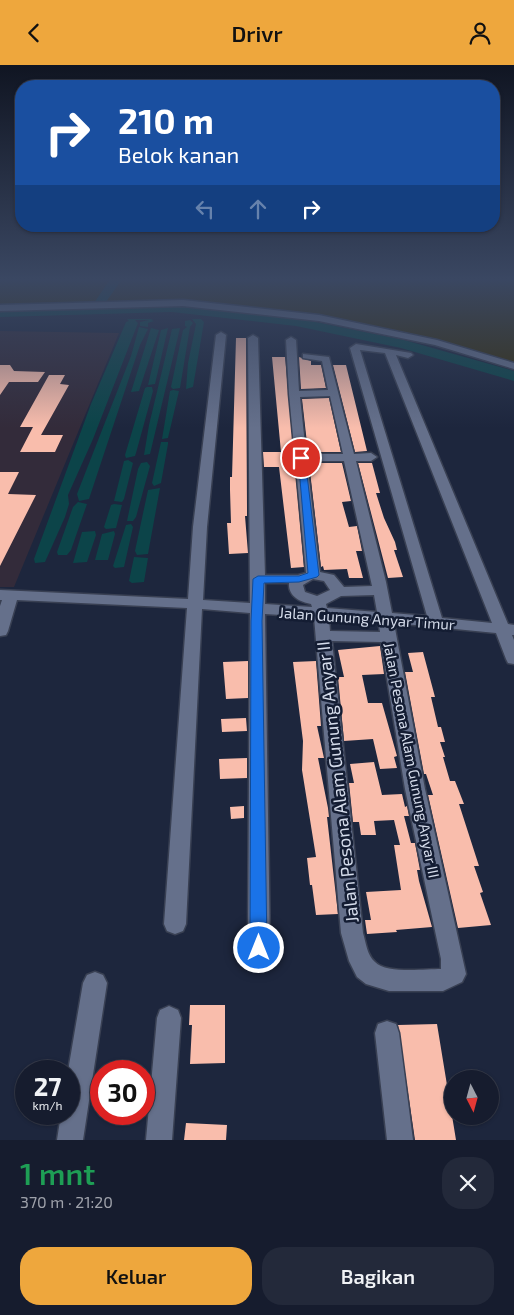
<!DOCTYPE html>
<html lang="id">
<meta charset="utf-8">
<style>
body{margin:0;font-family:"Exo 2",sans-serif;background:#23293a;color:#f1f3f6;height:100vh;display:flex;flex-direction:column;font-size:19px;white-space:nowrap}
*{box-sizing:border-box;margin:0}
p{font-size:16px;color:#9ea1aa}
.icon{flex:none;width:28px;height:28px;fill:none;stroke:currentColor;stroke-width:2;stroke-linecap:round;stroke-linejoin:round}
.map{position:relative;height:1075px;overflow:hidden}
.details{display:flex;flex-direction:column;background:#161c2e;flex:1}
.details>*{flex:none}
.guide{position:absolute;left:15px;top:15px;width:485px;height:152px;border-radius:20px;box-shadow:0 1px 4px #0004,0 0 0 1px #353a4a;background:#1a4fa0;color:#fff;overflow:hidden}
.needle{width:32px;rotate:174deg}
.fabs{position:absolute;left:444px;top:1005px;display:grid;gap:10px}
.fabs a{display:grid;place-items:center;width:55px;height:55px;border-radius:50%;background:#161c2e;box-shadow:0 1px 4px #0004,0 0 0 1px #353a4a;font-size:25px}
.speed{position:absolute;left:15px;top:995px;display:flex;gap:10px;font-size:25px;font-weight:700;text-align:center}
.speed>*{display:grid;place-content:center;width:65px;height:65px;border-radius:50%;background:#161c2e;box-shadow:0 1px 4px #0004,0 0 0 1px #353a4a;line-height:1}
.speed small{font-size:12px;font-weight:400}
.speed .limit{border:8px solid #d22;background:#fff;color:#111}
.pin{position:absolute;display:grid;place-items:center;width:42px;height:42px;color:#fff;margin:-21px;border:2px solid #fff;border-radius:50%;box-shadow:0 1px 5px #0007}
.me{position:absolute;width:55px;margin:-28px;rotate:0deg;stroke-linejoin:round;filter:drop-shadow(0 0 4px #0008)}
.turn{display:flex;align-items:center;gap:18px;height:105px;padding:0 20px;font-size:22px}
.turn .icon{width:65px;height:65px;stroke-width:2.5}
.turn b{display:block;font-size:35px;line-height:42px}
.lanes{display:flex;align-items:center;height:48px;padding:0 20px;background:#0003;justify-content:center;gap:25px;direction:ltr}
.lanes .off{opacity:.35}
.round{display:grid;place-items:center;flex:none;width:52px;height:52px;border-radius:20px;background:#23293a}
.overview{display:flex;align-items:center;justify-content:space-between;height:85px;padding:0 20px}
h1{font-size:30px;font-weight:600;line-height:38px;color:#1e9e55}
.cta{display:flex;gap:10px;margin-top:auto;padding:10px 20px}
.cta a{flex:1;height:58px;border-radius:20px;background:#eea73d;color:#111;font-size:20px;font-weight:600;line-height:58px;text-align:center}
.cta a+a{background:#23293a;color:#f1f3f6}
header{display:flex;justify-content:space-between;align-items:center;height:65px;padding:0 20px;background:#eea73d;color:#111;font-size:22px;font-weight:600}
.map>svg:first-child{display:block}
.education{fill:#332b3a}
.sand{fill:#362e0d}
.water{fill:#0c4449}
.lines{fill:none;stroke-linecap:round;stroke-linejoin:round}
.river{fill:#0c4449;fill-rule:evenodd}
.building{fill:#f9bdac}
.minor-casing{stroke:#394053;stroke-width:3}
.minor{fill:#65708b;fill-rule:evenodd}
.route{fill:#1a73e8;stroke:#114b97}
.labels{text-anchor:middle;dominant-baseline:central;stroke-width:5;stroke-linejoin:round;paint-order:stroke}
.street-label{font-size:15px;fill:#d5dceb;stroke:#141d33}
.near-street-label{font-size:18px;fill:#d5dceb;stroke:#141d33}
</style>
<header><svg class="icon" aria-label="back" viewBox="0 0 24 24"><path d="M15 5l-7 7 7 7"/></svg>Drivr<svg class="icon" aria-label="person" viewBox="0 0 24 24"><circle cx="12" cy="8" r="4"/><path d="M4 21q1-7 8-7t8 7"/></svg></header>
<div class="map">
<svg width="514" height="1075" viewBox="0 0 514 1075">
<rect width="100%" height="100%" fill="#1d263d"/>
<path class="education" d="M0,266L119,268L14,522H0Z"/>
<path class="sand" d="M0,213H514V301L437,278L319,253L211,240L100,241L115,216L100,238L0,240Z"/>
<path class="water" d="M127,254H153L151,255L154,256L148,258V262L140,261V257L149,255H135L138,258L93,374L68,430L69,439L65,452L45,497L35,498L34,494L91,339L126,257L129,256Z
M192,254H201L204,257L193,322L186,324L188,298L196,259Z
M190,255L193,258L190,262L180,323L173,324L171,322L183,265L187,262L185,261V256Z
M139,262L148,264L140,280L89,434L79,436L77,429L131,291Z
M151,263L159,265L139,326L131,327Z
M168,263L155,319L148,320L161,265Z
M180,263L150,389L144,390L149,360L172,264Z
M147,322H152L153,326L136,388L135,391L126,393L125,390L145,323Z
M173,325L179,326L168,373L162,374L170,326Z
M161,377H168V379L161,418L154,421L152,418Z
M128,395L133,398L124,434L122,437L114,436L124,396Z
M147,397L150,401L136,452L133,456H127L138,404L141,398Z
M160,423L148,489L137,490L135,486L148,425Z
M78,437L87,439L71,485L67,490H58L57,487L73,442Z
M114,439L122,440L116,463L106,464L104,462L111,440Z
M126,460L131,459L133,462L124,502L115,503L113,501Z
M95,466L96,470L87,497L73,498L82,467Z
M114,466L115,469L108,495H95L102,469Z
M134,492L148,493L144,517L132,518L129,516Z"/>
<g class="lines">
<path class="river" d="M111,213H123L103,241L172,239L296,253L404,275L514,306V316L401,283L296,261L172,247L0,252V244L98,241L94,238Z"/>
</g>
<path class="building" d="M236,273H246L247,445V451H245L248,488L229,489L227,458H231L230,425V412H232Z
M272,292H285L304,502L291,503L279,402H264L263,387H281Z
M299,292L311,296V300H321L326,323L301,324Z
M0,300H10L14,306L45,307L38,317H9L0,330Z
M333,300H346L367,386L355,387Z
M49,310H65L60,319L69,320L41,370H63L55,387H20L33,362H20Z
M329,333L341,387H308L302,334Z
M309,398H342L351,436L342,437L349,462L357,461L362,486H356L363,513H349L347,504L324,505L323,501L321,502Z
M358,398H372L380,428H376L384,453L395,477L397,485H394L403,512L388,513Z
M0,407H19L8,429L36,430L0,501Z
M380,581L384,609L362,610L368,638H382L397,691L394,692L397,703L380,704L373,674L344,676L338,612H344L338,585Z
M423,587L435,632H431L438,662H441L445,677H440L445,692H443L450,716H455L464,739H459L479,801H474L483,827L480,828L491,860L458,863L428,730H433L426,709H424L405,607H413L408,588Z
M248,596V633L226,634L223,597Z
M316,596L321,661H317L324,693H318L328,743L329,752H327L338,849L316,850L312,820H310L307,793L316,792L302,705L303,676L293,597Z
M246,653L247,666L222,667L221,654Z
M247,693V713L220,714L219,694Z
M374,697L382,730L402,729L405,742L407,741L409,751H404L411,778H415L420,805H417L419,816L432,862L396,865L397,867L367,869L365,855H371L366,827L401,825L394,780H400L394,755L374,756L376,770H361L359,757H353L349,718H354L350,699Z
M244,741V753L231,754L230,742Z
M190,940H225V998L190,999L192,960H189Z
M437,959L456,1075H415L398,960Z
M186,1058L227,1060L226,1075H184Z"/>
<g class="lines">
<g class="minor-casing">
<path id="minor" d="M183,235L319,250L437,275L514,298V304L435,280L319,256L183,241L0,246V240Z
M221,267L226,270L207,462L203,535L250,538L248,273L253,270L258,273L265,510H298L306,508L289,329L286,275L291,272L296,275L299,326L328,325L322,296L303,293V289L329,292L354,389L371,388L377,392L371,396H356L386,517L392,548L427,551L350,283L356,279L411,288L413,290L408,293L396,290L508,559L514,560V570H512L514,575V599L508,598L506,594L496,568L394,558L425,724L466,909L462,917L443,926H389L366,919L357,912L349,896L341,868L314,552L265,549L270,883L267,890L259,893L251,890L248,883L250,548L202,544L186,859L183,866L175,869L167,866L164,859L187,543L17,535L8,566L6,570L0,571V541L2,535H0V525L188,534L193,462L216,270ZM360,285L385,288L492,558L442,553ZM330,331L343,389H306L300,332ZM307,396H344L372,521L344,522L334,510L320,507ZM313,514L324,516L330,525L317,531L305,527L303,520ZM265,518H289C288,531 300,537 311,539L312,542L265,539ZM374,530L377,547L327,543L326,539L341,531ZM329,553L378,556L380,567L330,566ZM332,576L381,577L405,724L441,894V904C425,904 386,909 375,897C367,890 366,878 363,868Z
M95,907L103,910L107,918L83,1075H57L61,1049H69L68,1006L83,918L87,910Z
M169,941L178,945L181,953L172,1075H146L157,953L160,945Z
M387,956L396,959L399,968L413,1075H387L375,968L378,959Z"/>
</g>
<use href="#minor" class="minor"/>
</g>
<linearGradient id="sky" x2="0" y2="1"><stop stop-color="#101522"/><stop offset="0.59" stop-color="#3a4762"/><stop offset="1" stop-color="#3a4762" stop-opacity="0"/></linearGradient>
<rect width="514" height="363" fill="url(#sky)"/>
<path class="route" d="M298,391H301L305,393L319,510L317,512L299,517L264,518L262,556L267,883L265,888L259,891L253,888L250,883L251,556L253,514L258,511H299L308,508Z"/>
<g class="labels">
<g class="street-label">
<text transform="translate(367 553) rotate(4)">Jalan Gunung Anyar Timur</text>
<text transform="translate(412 695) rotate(79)">Jalan Pesona Alam Gunung Anyar III</text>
</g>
<g class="near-street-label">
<text transform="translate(337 717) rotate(-96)">Jalan Pesona Alam Gunung Anyar II</text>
</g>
</g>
</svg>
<div class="fabs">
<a><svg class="needle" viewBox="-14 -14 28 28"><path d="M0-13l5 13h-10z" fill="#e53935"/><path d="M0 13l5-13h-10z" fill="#9ea1aa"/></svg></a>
</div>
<div class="speed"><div>27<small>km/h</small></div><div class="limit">30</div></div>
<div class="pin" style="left:301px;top:393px;background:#d93025"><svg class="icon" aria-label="arrive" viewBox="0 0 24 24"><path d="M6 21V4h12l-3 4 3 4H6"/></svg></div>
<svg class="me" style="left:259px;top:883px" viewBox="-20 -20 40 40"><circle r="17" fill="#1a73e8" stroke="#fff" stroke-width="3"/><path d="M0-11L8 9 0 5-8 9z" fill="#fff"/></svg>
<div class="guide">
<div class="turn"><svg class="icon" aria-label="right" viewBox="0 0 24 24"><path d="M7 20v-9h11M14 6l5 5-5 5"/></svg><div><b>210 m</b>Belok kanan</div></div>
<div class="lanes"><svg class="icon off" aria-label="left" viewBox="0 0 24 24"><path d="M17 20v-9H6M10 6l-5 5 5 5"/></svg><svg class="icon off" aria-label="ahead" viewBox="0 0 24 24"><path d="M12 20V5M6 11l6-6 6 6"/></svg><svg class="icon" aria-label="right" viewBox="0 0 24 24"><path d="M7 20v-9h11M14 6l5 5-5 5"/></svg></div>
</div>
</div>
<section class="details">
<div class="overview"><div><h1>1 mnt</h1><p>370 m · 21:20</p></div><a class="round"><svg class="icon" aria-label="close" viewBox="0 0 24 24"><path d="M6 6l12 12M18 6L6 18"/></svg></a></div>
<div class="cta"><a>Keluar</a><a>Bagikan</a></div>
</section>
